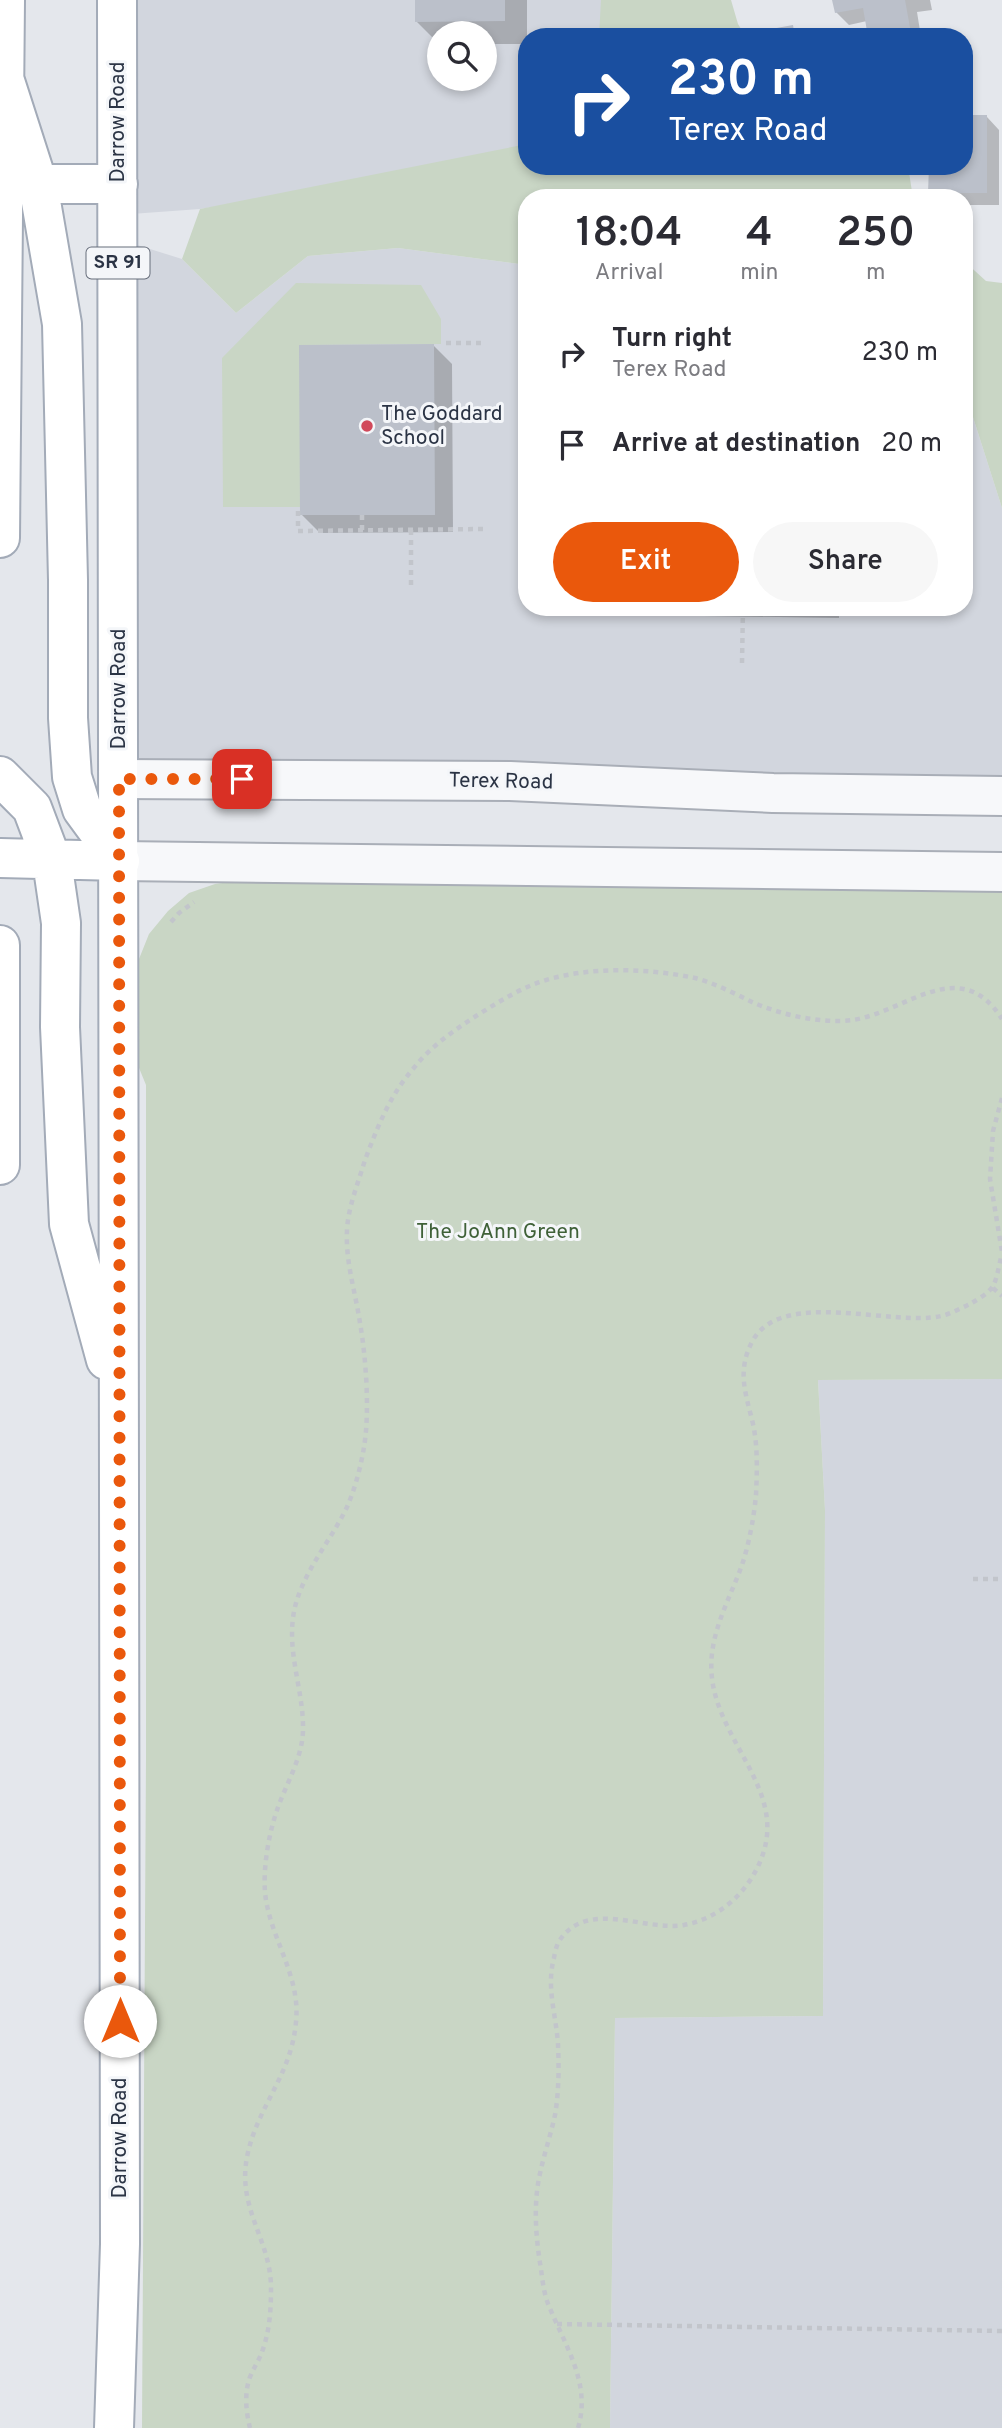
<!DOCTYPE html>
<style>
body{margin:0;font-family:Overpass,sans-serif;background:#f7f7f7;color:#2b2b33;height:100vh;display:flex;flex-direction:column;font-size:26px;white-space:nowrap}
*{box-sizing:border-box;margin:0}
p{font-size:23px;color:#7c7c81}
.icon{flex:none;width:38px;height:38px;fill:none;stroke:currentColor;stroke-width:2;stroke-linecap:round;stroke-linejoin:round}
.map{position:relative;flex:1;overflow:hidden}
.sheet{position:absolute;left:518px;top:189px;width:455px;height:427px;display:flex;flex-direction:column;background:#fff;border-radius:28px;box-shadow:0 4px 10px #0003}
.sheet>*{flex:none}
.top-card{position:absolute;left:518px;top:28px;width:455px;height:147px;border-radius:28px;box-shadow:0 4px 10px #0003;background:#1a4fa0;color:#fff;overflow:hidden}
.tools{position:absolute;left:427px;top:21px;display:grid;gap:14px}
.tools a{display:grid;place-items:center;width:70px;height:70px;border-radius:50%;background:#fff;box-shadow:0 4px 10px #0003;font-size:35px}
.pin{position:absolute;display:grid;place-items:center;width:60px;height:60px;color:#fff;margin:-30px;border-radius:14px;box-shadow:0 4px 10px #0006}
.me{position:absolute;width:77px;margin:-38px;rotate:0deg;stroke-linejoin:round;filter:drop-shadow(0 0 5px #0008)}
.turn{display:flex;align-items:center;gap:24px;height:147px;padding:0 35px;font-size:32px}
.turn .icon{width:91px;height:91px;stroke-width:2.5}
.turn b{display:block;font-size:49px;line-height:60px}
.eta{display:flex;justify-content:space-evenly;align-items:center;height:119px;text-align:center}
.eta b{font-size:42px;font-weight:600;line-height:49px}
.cta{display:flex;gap:14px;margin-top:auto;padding:14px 35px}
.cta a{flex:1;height:80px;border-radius:42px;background:#ea580c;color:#fff;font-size:28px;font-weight:600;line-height:80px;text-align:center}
.cta a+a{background:#f7f7f7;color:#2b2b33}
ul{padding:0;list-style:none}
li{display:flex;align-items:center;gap:21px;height:91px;padding:0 35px}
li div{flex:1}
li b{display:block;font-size:26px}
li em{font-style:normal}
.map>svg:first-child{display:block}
.built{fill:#d2d6de;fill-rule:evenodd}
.green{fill:#c9d6c5}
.shadow{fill:#0003}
.building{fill:#bbc0ca}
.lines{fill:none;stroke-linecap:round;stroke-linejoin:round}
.minor-casing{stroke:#a9aeb7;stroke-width:42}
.major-casing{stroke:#a3abb8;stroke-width:42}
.path{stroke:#c2c5cb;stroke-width:4.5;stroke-dasharray:5 5;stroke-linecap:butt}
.minor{stroke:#f7f8fa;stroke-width:38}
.major{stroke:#fff;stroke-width:38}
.route{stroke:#ea580c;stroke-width:12;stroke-dasharray:0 21.6}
.poi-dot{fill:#d1495b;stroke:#f4f6f9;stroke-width:2.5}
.labels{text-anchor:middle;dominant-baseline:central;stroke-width:6;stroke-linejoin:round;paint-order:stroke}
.shield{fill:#f4f6f9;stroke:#676e7b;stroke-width:2}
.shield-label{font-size:19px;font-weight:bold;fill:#2b3445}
.street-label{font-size:21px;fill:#2b3445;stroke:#f4f6f9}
.poi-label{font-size:21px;fill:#2b3445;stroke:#f4f6f9;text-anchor:start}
.park-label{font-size:21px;fill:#3f6138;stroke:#f4f6f9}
</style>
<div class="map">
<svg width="1002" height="2428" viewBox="0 0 1002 2428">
<rect width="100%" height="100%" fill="#e4e7ec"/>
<path class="built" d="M132,0H617L616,37H527V159L200,209L131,214ZM439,33H485V79H439Z
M118,239L182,259L236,313L308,256L398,248L527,265V607H964V389L1002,508V796L119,779Z
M1002,1379V2428H610L615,2018L823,2016L825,1510L818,1380Z"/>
<path class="green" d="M601,0H731L738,24L746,37H599Z
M527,144V166H908L913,198H527V265L398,248L308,256L236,313L182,259L200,209Z
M964,261L986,281L1002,283V508L964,389Z
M296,283L421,285L441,319V344L300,345V507H223L222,358Z
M252,879L1002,886V1379L818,1380L825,1510L823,2016L615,2018L610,2428H142L146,1758V1085L137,1063V981L139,959L149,934L168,911L189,893L215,884Z"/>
<path class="shadow" d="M417,0H527V44H485V33H439V44L417,22Z
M834,0H930L932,10L917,12L921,37H870L867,21L849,25L836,12Z
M987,117L999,130V205H964V198H936L930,192L964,166Z
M434,346L452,364L453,532L320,533L302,515Z
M695,607H839V618L704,616Z"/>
<path class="building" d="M415,0H505V21L415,22Z
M832,0H905L911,33L892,37H868L863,8L835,13Z
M793,25L795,37H773L771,29Z
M964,115H987V193H928L929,166H964Z
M434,344L435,515H300L299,345Z"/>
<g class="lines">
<g class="minor-casing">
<path id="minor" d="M119,779L510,781L773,793L1002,796
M120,861L1002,872"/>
</g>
<g class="major-casing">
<path id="major" d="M4,78L38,184L62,324L68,580V718L72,777L82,809L120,861
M38,184H118
M0,538L5,0
M0,776L32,808L52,861L61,923L60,1027L69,1224L106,1360
M0,858L120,861
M0,945V1165
M114,2428L120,2244L117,0"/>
</g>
<path class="path" d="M446,343H484
M298,511V531L484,529
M362,530V515
M411,530V585
M742,663L743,607
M171,922L179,913L194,902
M1002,1098L993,1131L990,1179L1002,1252
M993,1288L1002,1296
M973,1579H1002
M557,2324L1002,2331
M250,2428C246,2412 244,2393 250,2377C254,2367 260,2359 263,2349C270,2329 271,2308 271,2288C271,2240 237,2209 247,2157C257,2106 291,2077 296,2022C301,1975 269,1937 265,1892C263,1867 269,1833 277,1810C286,1784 302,1759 303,1731C304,1693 288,1657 293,1618C298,1577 330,1543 347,1507C355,1489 361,1466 364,1447C370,1412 366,1357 360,1323C355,1289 343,1255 348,1220C351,1200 359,1180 365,1160C377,1128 390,1095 413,1069C430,1047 453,1031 476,1016C497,1003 517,990 540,982C587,966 647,968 695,978C714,983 734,993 752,1002C781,1015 822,1024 853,1020C906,1012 960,953 1002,1019
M578,2428C592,2382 563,2343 547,2301C543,2289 542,2275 540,2263C536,2237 534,2210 538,2184C542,2160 550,2138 555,2115C559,2092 559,2066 558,2044C556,2014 546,1987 554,1958C554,1956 557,1944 558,1943C585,1897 646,1932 684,1925C723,1918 755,1886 765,1847C780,1786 719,1740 712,1678C707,1637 729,1601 742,1565C749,1544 754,1517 756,1495C757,1472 758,1447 753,1424C746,1394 736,1371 753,1340C783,1288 893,1327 941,1316C951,1314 961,1308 970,1304C978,1299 990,1293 994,1284C998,1275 999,1264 1002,1254"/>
<use href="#minor" class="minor"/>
<use href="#major" class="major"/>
</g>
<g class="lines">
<path class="route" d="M120,2021L119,779H242"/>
</g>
<circle class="poi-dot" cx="367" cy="426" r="7"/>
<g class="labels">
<rect class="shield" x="86.5" y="247.5" width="63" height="31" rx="5"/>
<g class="shield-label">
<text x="118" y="263">SR 91</text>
</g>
<g class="street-label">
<text transform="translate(118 122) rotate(-90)">Darrow Road</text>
<text transform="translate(119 689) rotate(-90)">Darrow Road</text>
<text transform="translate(501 782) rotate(1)">Terex Road</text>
<text transform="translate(120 2138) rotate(-90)">Darrow Road</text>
</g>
<g class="poi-label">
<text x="381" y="414">The Goddard<tspan x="381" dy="24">School</tspan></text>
</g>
<g class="park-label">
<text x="498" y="1232">The JoAnn Green</text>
</g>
</g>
</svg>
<div class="tools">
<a><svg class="icon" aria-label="search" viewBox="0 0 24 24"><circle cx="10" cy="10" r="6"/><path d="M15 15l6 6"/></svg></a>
</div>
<div class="pin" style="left:242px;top:779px;background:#d93025"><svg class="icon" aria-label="arrive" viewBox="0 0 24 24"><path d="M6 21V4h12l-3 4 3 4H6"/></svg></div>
<svg class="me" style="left:120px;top:2021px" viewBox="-20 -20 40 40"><circle r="19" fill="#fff"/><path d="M0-13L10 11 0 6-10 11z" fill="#ea580c"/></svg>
<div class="top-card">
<div class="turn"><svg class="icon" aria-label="right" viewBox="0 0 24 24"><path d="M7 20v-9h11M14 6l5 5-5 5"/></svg><div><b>230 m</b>Terex Road</div></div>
</div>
<section class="sheet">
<div class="eta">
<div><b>18:04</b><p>Arrival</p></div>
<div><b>4</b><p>min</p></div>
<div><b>250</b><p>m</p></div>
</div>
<ul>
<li><svg class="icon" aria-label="right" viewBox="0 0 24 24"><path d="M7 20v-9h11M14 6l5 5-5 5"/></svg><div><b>Turn right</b><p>Terex Road</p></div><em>230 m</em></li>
<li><svg class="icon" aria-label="arrive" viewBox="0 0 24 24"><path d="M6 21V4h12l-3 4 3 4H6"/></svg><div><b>Arrive at destination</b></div><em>20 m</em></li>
</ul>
<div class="cta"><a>Exit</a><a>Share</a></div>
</section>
</div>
